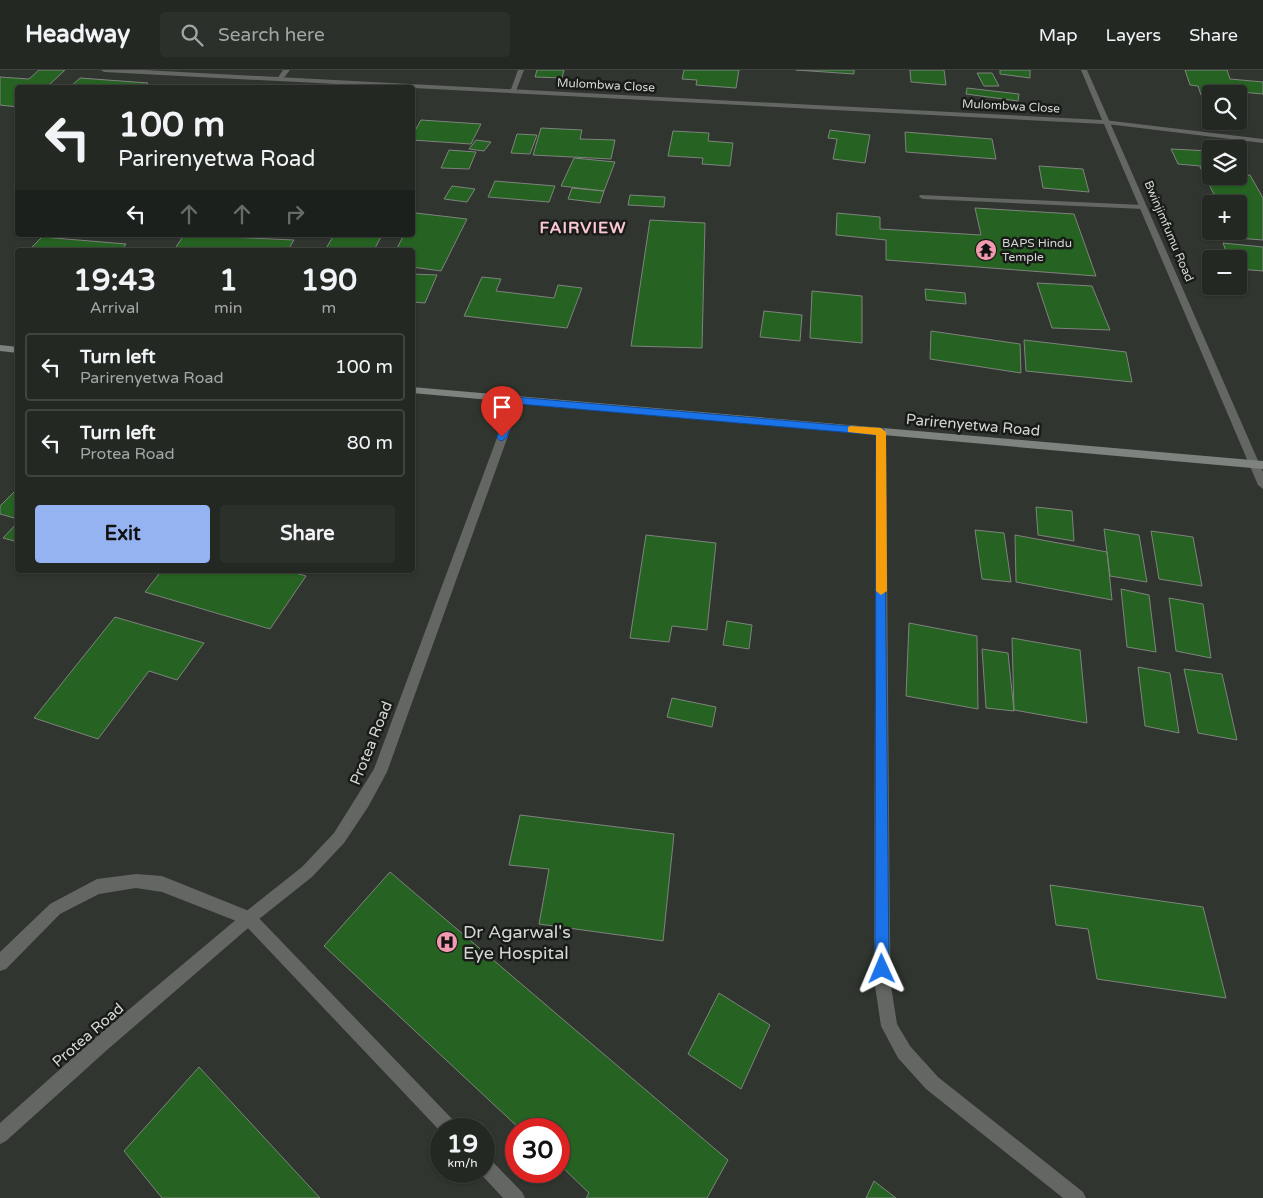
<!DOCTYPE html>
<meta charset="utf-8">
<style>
body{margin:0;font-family:"Varela Round",sans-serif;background:#2c302b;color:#f1f3f6;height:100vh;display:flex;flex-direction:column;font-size:19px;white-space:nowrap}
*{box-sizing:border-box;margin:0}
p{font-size:16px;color:#a3a6a6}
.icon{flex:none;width:28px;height:28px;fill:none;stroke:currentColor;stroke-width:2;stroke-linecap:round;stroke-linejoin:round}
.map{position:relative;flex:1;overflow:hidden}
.details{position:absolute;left:15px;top:178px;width:400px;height:325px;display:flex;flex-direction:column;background:#242823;border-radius:5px;box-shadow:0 1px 4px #0004,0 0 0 1px #414441}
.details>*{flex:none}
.top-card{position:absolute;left:15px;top:15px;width:400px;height:152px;border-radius:5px;box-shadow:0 1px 4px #0004,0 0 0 1px #414441;background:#242823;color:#f1f3f6;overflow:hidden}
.controls{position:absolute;left:1202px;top:15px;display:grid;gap:10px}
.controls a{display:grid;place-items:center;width:45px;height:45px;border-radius:5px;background:#242823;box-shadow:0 1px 4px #0004,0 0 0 1px #414441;font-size:25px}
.speed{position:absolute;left:430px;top:1048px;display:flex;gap:10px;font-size:25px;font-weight:700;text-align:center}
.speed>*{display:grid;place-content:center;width:65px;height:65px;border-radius:50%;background:#242823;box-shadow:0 1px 4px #0004,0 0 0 1px #414441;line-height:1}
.speed small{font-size:12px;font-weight:400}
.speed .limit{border:8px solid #d22;background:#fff;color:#111}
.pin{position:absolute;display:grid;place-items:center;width:42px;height:42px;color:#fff;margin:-51px -21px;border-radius:50% 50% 50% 0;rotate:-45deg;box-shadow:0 0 5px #0007}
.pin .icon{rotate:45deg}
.me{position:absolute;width:55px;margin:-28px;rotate:359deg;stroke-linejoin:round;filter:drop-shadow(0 0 4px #0008)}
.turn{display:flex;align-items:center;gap:18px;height:105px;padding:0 20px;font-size:22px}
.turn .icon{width:65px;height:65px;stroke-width:2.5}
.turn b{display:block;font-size:35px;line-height:42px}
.lanes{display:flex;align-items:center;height:48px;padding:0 20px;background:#0003;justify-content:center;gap:25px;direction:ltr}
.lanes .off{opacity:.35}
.eta{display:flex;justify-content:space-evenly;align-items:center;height:85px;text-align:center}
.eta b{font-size:30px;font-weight:700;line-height:35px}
.primary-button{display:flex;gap:10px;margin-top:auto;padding:10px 20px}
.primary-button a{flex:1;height:58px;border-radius:5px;background:#95b2f1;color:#111;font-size:20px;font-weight:700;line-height:58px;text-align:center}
.primary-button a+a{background:#2c302b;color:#f1f3f6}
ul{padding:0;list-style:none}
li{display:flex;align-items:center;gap:15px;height:68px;margin:0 10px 8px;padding:0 10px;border:2px solid #414441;border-radius:5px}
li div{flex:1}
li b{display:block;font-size:19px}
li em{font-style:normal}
header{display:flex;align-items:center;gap:30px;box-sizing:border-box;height:70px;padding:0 25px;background:#242823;border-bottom:1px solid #414441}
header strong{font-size:24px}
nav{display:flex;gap:28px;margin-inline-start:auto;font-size:18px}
.search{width:350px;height:45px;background:#2c302b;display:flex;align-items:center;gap:12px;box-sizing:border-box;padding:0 18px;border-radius:5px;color:#a3a6a6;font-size:19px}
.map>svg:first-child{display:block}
.building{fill:#266322;stroke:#7e837d}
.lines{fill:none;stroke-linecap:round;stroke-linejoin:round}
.service{fill:#646664;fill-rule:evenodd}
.minor{fill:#646664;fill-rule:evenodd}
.secondary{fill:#7f837f;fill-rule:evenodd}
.route{fill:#1a73e8;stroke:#114b97}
.slow{fill:#f59e0b}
.labels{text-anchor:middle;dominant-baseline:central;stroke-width:5;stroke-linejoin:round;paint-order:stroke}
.far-street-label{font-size:12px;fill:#d4d7d4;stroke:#191b19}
.far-poi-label{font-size:12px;fill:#d4d7d4;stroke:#191b19;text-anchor:start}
.street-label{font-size:15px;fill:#d4d7d4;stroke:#191b19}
.far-district-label{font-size:16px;font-weight:bold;letter-spacing:1px;fill:#fac7d2;stroke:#191b19}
.near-poi-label{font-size:18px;fill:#d4d7d4;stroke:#191b19;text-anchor:start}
</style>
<header>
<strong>Headway</strong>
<div class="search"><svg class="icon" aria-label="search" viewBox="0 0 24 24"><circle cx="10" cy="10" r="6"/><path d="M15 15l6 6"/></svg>Search here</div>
<nav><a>Map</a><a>Layers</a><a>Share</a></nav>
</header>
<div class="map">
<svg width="1263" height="1128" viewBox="0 0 1263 1128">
<rect width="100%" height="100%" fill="#30352f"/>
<path class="building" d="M39,0H65L48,16L70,17L80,8L148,13L144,18H18V37L0,35V7L29,9Z
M537,0H564L562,8L535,7Z
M684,0H739L736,18L696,15L697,10L682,9Z
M796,0H854V4Z
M910,0H944L946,15L911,12Z
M1000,0H1030V8L1000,4Z
M1185,0H1227L1230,9L1263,12V24L1241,22L1244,29H1239V24L1201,25L1198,16L1190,15Z
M977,3H992L999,16H984Z
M967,18L1019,24L1018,31L966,24Z
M421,50L481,54L471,74L412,70V66Z
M541,58L582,60L580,69L615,70L611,89L533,85Z
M830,60L870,65L865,93L833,89L837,69L828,68Z
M673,61L709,63L708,71L733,73L730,96L702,94L703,88L668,86Z
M905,62L992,69L996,89L906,82Z
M517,64L537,65L530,84L511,83Z
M476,70L491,72L484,81L469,79Z
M1171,79L1211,81V97L1178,94Z
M449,80L476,82L469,99L441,98Z
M574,88L615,92L604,121L561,116Z
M1039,96L1083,99L1089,122L1043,118Z
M1200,97L1211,98V106L1250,105L1263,128V170L1236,168L1233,161H1239V134H1219Z
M495,111L555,116L549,132L488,127Z
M452,116L475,119L467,132L444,129Z
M572,118L604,121L600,133L568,129Z
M630,125L665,127L664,137L628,135Z
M975,138L1074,144L1096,206L886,190V170L836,165L837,143L880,147V159L981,165Z
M416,143L467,149L441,201L412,197V180H396L404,165H412V149Z
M650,150L705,153L702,278L631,276Z
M184,165H229L227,167L294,170L288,180H174Z
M334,165H382L374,180H325Z
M42,167L126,174L122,180H29Z
M1223,173L1263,177V201L1239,199V189H1229Z
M412,204L437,205L425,233L412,232Z
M482,207L501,209L496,221L554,228L558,215L582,218L567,258L464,246Z
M1037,213L1092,216L1110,260L1052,258Z
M925,219L965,223L966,234L926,230Z
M812,221L862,226V273L810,268Z
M764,241L802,245L800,271L760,267Z
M931,261L1020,274L1021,303L930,289Z
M1024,270L1126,282L1132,312L1026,301Z
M18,418V449L0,444V436Z
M1036,437L1072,441L1074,471L1038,465Z
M18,452V472L3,468Z
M1104,459L1139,465L1147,512L1110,506Z
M975,460L1004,463L1011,512L982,509Z
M1151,461L1193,467L1202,516L1159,509Z
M646,465L716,473L707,560L672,556L669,572L630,568Z
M1015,465L1107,482L1112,530L1016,512Z
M162,500H285L306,506L270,559L145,522Z
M1121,519L1149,525L1156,582L1127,577Z
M1169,528L1203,534L1211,588L1176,581Z
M115,547L204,573L177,610L149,601L98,669L34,648Z
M727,551L752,555L749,579L723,575Z
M909,553L977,566L978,639L906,626Z
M1012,568L1080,580L1087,653L1014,640Z
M982,579L1008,583L1014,641L986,638Z
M1138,597L1170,603L1179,663L1145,656Z
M1184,599L1222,604L1237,670L1198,663Z
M672,628L716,637L712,657L667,647Z
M520,745L674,764L663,871L539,854L549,799L509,795Z
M390,802L728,1090L707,1128H586L589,1123L559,1094V1059H520L324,876Z
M1050,815L1203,837L1226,928L1097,909L1088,859L1056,855Z
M719,923L770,955L741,1019L688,984Z
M199,997L320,1128H162L124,1081Z
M874,1111L896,1128H866Z"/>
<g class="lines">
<path class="service" d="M283,0H290L282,10H278L277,9Z
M518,0H524L516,21L510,22Z
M1104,50L1263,69V73L1107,54H1104Z
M920,125L1143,135L1147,137L1143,139L923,129L919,127Z
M136,804L162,806L254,843L456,1053L459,1059H441V1062L244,854L162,822L136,818L99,824L60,844L6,899L0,901V882L50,834L97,809Z
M484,1086L490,1089L522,1122L525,1128H503L478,1101H484Z"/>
<path class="minor" d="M101,0H143L1102,50L1081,0H1087L1263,402V419L1258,415L1104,54L104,2Z
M516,327L521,330L387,702L368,737L344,773L312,807L254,853L107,980L6,1071L0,1074V1053L95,968L244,843L302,797L334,763L374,699L511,330Z
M881,358L886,362L890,864L891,916L897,954L910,976L938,1007L1083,1122L1086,1128H1063L926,1019L898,988L881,956L875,916L874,864L876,362Z"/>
<path class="secondary" d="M0,275L18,277V283L0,281Z
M412,317L1263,391V399L412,323Z"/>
</g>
<path class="route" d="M516,327L884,359L889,899L887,904L882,906L877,904L875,899L876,365L519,334L507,367L502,371L499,370L497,367L511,330Z"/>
<path class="slow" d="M851,356L881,358L886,362L887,521L881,525L876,521V365L848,362V357Z"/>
<defs>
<g id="temple-disc" transform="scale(1.125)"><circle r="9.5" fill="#f29aaf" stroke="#191b19"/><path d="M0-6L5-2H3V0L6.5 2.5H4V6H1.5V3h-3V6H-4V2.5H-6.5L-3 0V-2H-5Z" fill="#111"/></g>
<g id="hospital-disc" transform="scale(1.125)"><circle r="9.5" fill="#f29aaf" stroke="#191b19"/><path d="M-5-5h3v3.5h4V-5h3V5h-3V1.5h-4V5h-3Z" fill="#111"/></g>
</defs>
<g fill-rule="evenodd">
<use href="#temple-disc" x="986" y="180"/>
<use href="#hospital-disc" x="447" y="872"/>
</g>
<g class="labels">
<g class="far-street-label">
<text transform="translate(606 15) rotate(3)">Mulombwa Close</text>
<text transform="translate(1011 36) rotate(3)">Mulombwa Close</text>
<text transform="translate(1169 161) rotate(67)">Bwinjimfumu Road</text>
</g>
<g class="far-poi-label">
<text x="1002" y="173">BAPS Hindu<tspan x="1002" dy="14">Temple</tspan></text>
</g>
<g class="street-label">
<text transform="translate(973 355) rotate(5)">Parirenyetwa Road</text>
<text transform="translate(371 673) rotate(-68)">Protea Road</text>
<text transform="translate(88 965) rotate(-41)">Protea Road</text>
</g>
<g class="far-district-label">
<text x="583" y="158">FAIRVIEW</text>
</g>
<g class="near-poi-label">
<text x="463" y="862">Dr Agarwal's<tspan x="463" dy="21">Eye Hospital</tspan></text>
</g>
</g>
</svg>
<div class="controls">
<a><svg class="icon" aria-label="search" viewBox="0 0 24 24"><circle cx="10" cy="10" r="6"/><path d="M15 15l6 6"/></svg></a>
<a><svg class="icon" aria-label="layers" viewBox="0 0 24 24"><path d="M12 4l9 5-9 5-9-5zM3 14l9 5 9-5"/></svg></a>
<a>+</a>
<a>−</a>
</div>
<div class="speed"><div>19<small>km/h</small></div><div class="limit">30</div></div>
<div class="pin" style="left:502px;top:367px;background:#d93025"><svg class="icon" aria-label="arrive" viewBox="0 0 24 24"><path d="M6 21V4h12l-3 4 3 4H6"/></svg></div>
<svg class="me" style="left:882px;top:899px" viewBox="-20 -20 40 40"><path d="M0-17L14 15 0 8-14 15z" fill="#1a73e8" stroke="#fff" stroke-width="4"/></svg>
<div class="top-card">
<div class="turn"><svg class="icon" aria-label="left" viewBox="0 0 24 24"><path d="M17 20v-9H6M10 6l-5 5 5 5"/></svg><div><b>100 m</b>Parirenyetwa Road</div></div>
<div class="lanes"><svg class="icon" aria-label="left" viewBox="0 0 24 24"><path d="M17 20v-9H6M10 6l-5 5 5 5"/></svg><svg class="icon off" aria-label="ahead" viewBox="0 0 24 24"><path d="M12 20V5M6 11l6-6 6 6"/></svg><svg class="icon off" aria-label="ahead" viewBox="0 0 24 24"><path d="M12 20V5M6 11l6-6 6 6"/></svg><svg class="icon off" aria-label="right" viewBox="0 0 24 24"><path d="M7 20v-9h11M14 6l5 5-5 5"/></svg></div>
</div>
<section class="details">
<div class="eta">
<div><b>19:43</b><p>Arrival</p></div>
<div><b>1</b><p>min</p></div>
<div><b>190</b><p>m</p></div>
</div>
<ul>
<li><svg class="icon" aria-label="left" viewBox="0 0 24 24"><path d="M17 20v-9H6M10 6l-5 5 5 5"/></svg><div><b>Turn left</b><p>Parirenyetwa Road</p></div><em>100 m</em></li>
<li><svg class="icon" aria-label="left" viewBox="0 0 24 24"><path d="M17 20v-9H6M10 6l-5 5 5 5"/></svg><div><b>Turn left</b><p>Protea Road</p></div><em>80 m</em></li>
</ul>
<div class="primary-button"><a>Exit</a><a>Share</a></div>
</section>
</div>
